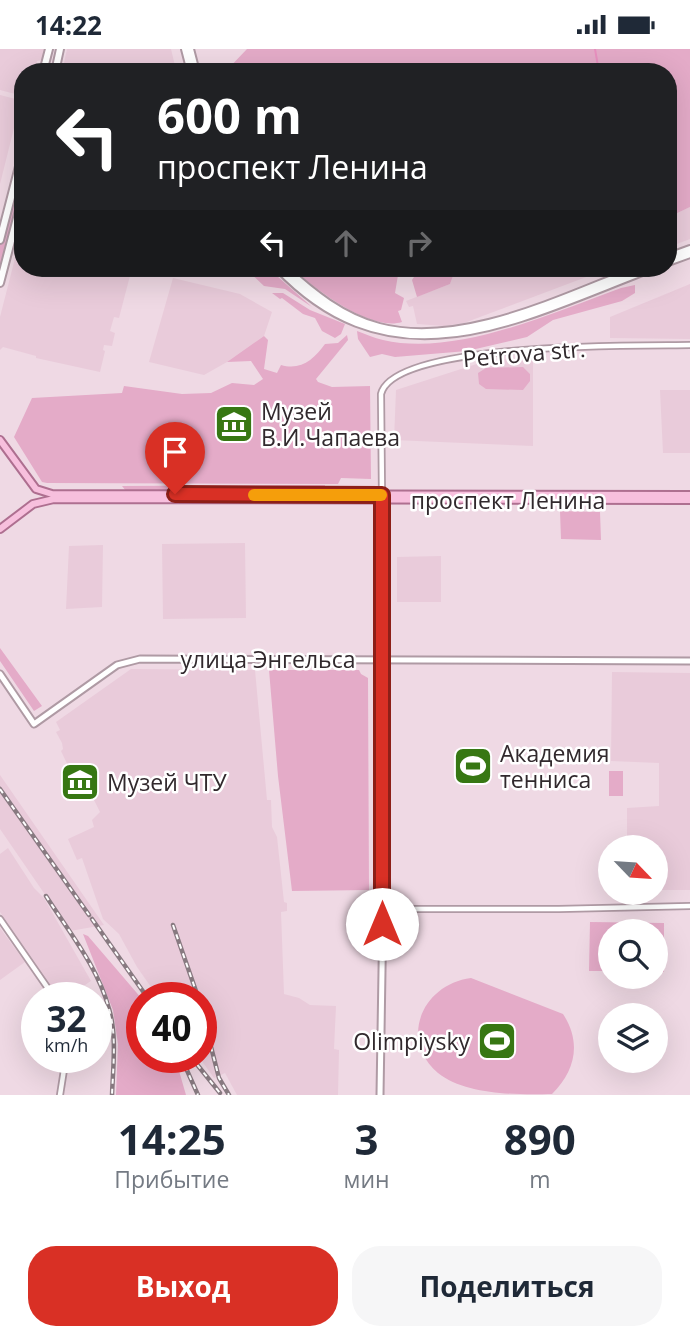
<!DOCTYPE html>
<html lang="ru">
<meta charset="utf-8">
<style>
body{margin:0;font-family:"Open Sans",sans-serif;background:#f6f6f7;color:#1f2937;height:100vh;display:flex;flex-direction:column;font-size:26px;white-space:nowrap}
*{box-sizing:border-box;margin:0}
p{font-size:23px;color:#747a83}
.icon{flex:none;width:38px;height:38px;fill:none;stroke:currentColor;stroke-width:2;stroke-linecap:round;stroke-linejoin:round}
.map{position:relative;height:1046px;overflow:hidden}
.sheet{display:flex;flex-direction:column;background:#fff;flex:1}
.sheet>*{flex:none}
.guide{position:absolute;left:14px;top:14px;width:663px;height:214px;border-radius:28px;box-shadow:0 7px 28px #0002;background:#202124;color:#fff;overflow:hidden}
.needle{width:46px;rotate:115deg}
.tools{position:absolute;left:598px;top:786px;display:grid;gap:14px}
.tools a{display:grid;place-items:center;width:70px;height:70px;border-radius:50%;background:#fff;box-shadow:0 7px 28px #0002;font-size:35px}
.speed{position:absolute;left:21px;top:933px;display:flex;gap:14px;font-size:35px;font-weight:700;text-align:center}
.speed>*{display:grid;place-content:center;width:91px;height:91px;border-radius:50%;background:#fff;box-shadow:0 7px 28px #0002;line-height:1}
.speed small{font-size:18px;font-weight:400}
.speed .limit{border:10px solid #d22;background:#fff;color:#111}
.pin{position:absolute;display:grid;place-items:center;width:60px;height:60px;color:#fff;margin:-72px -30px;border-radius:50% 50% 50% 0;rotate:-45deg;box-shadow:0 0 7px #0007}
.pin .icon{rotate:45deg}
.me{position:absolute;width:77px;margin:-38px;rotate:0deg;stroke-linejoin:round;filter:drop-shadow(0 0 5px #0008)}
.turn{display:flex;align-items:center;gap:24px;height:147px;padding:0 28px;font-size:32px}
.turn .icon{width:91px;height:91px;stroke-width:2.5}
.turn b{display:block;font-size:49px;line-height:60px}
.lanes{display:flex;align-items:center;height:66px;padding:0 28px;background:#0003;justify-content:center;gap:35px;direction:ltr}
.lanes .off{opacity:.35}
.eta{display:flex;justify-content:space-evenly;align-items:center;height:119px;text-align:center}
.eta b{font-size:42px;font-weight:700;line-height:49px}
.cta{display:flex;gap:14px;margin-top:auto;padding:14px 28px}
.cta a{flex:1;height:80px;border-radius:28px;background:#d93025;color:#fff;font-size:28px;font-weight:700;line-height:80px;text-align:center}
.cta a+a{background:#f6f6f7;color:#1f2937}
.status{display:flex;justify-content:space-between;align-items:center;height:49px;padding:0 35px;background:#fff;direction:ltr}
.status svg{height:19px;fill:currentColor}
.map>svg:first-child{display:block}
.built{fill:#e9cbda}
.green{fill:#e4abc8}
.lines{fill:none;stroke-linecap:round;stroke-linejoin:round}
.stream{stroke:#e890bf;stroke-width:2}
.minor-casing{stroke:#af9aa4;stroke-width:8}
.tertiary-casing{stroke:#af9aa4;stroke-width:9}
.secondary-casing{stroke:#af9aa4;stroke-width:10}
.primary-casing{stroke:#ae6f90;stroke-width:10}
.minor{stroke:#fff;stroke-width:4.5}
.tertiary{stroke:#fff;stroke-width:5}
.secondary{stroke:#fff;stroke-width:6}
.primary{stroke:#f7bfdd;stroke-width:6}
.rail-casing{stroke:#887a81;stroke-width:4.5}
.rail{stroke:#fff;stroke-width:2;stroke-dasharray:5;stroke-linecap:butt}
.route-casing{stroke:#8d1f18;stroke-width:18}
.route{stroke:#d93025;stroke-width:12}
.slow{stroke:#f59e0b;stroke-width:12}
.labels{text-anchor:middle;dominant-baseline:central;stroke-width:5;stroke-linejoin:round;paint-order:stroke}
.street-label{font-size:23px;fill:#31292d;stroke:#fff}
.poi-label{font-size:23px;fill:#31292d;stroke:#fff;text-anchor:start}
</style>
<div class="status"><b>14:22</b><svg viewBox="0 0 49 12"><path d="M0 12V9h3v3zM5 12V6h3v6zM10 12V3h3v9zM15 12V0h3v12zM26 1h20v11H26zM47 4h2v5h-2z"/></svg></div>
<div class="map">
<svg width="690" height="1046" viewBox="0 0 690 1046">
<rect width="100%" height="100%" fill="#efd9e4"/>
<path class="built" d="M0,0H44L42,11L37,12L34,23H23V47L0,41Z
M67,0H171L175,17L174,23H62Z
M0,46L23,52V73L16,71L0,135Z
M690,158V190L669,198V168Z
M23,178V219H132L119,269L114,268L110,282L115,284L112,297L104,296L103,301L105,302L100,323L36,309V307L3,298L0,301V268Z
M456,219H610L464,274L444,277L417,275L413,257L409,258L406,252L450,235Z
M173,229L240,245L272,263L264,287L227,313L204,326L149,313Z
M690,235V290L610,289V268Z
M533,309V397L394,391L396,341L489,311Z
M660,341H690V404H663Z
M245,494L246,569L163,570L162,495Z
M103,496L102,558L66,560L69,497Z
M441,507V553H397V508Z
M131,620L255,621L267,751H271L272,778L277,788L284,853L287,854V862L281,863L284,945L299,949L310,956L336,957L334,1000L339,1001L338,1046H237L225,1024L214,1029L199,1008H201V948H158L137,918L119,885L103,870L82,809L77,811L68,790L94,778L92,771L100,763L93,749L88,751L86,746L83,748L61,702L63,700L62,694L56,683L60,681L56,673Z
M612,623L690,624V841H656V798H627V759L659,757V714L611,712Z
M0,726L104,876L70,882L0,780Z
M8,799L34,839L44,849L91,932L67,948H59L0,863V805Z
M0,879L25,913L0,931Z"/>
<path class="green" d="M247,0H690V158L669,168L668,23H225Z
M23,106V137L0,224V196Z
M245,219H268L312,258L285,240L264,237Z
M292,219H395L398,226L395,244L404,249L401,261L398,262L402,273C370,283 315,240 292,219Z
M420,219H456L450,235L417,248L412,231Z
M635,236V244L622,252L553,271L527,288L467,302L395,308L382,305L370,308L358,290L357,282C366,285 374,289 383,291C456,308 552,264 621,239Z
M272,244H283L310,261L345,275L341,285L335,289L322,282L315,269L303,265L282,249L280,250Z
M347,286L348,291L316,330L318,333L332,338L370,337L371,430L341,429L338,435L47,434L42,433L14,388L32,349L122,344L124,337L182,345L211,344L232,334L254,336L263,330L251,312L227,313L264,287L268,291L264,320L277,324L281,316C301,322 314,310 325,295L338,294Z
M523,318L530,325V332L523,341L486,340L479,335L478,324L486,319Z
M325,436V442H126L122,437Z
M560,462L600,463L601,491L561,490Z
M0,599L42,657L34,662L0,612Z
M269,621H359L361,625L368,629L369,841L292,842L278,727Z
M609,722H623V747H609Z
M590,873L664,874V923H656V882H611V922H589Z
M83,885L88,887L142,950V1008H175L186,1046H116L118,995L113,961Z
M471,929L563,965C582,994 575,1022 552,1045C518,1046 465,1046 438,1024C398,990 423,935 471,929Z"/>
<g class="lines">
<path class="stream" d="M595,0L599,23"/>
<g class="minor-casing">
<path id="minor" d="M382,446L381,345C394,292 642,297 690,296
M383,860H559L690,857
M0,870L54,948
M60,1046L66,1008"/>
</g>
<g class="tertiary-casing">
<path id="tertiary" d="M0,625L34,675L117,616L140,610L690,612
M380,1046L383,860L382,451"/>
</g>
<g class="secondary-casing">
<path id="secondary" d="M185,0L191,23
M190,0L196,23
M43,23L49,0
M55,23L60,0
M0,191L23,102
M668,208L690,200
M668,213L690,205
M278,219C395,342 522,268 653,219
M285,219C312,244 342,268 379,278C462,300 563,248 640,219
M0,234L23,146"/>
</g>
<g class="primary-casing">
<path id="primary" d="M0,391L36,440L52,445L690,446
M0,480L33,455L54,450L690,451"/>
</g>
<use href="#minor" class="minor"/>
<use href="#tertiary" class="tertiary"/>
<use href="#secondary" class="secondary"/>
<use href="#primary" class="primary"/>
<g class="rail-casing">
<path id="rail" d="M0,740L89,866
M46,847C69,883 98,918 109,960C117,986 113,1019 112,1046
M92,870L147,948
M173,876L198,948
M201,959L219,1029L229,1046
M181,1008L198,1046
M191,1008L220,1044"/>
</g>
<use href="#rail" class="rail"/>
</g>
<g class="lines">
<g class="route-casing">
<path id="route" d="M175,445L382,446V875"/>
</g>
<use href="#route" class="route"/>
<path class="slow" d="M254,446H381"/>
</g>
<defs>
<g id="museum-square" transform="scale(2.0125)"><rect x="-9" y="-9" width="18" height="18" rx="4" fill="#377713" stroke="#fff"/><path d="M0-6L6-3V-2H-6V-3ZM-5-1h2V3h-2ZM-1-1h2V3h-2ZM3-1h2V3H3ZM-6 4H6V6H-6Z" fill="#fff"/></g>
<g id="stadium-square" transform="scale(2.0125)"><rect x="-9" y="-9" width="18" height="18" rx="4" fill="#377713" stroke="#fff"/><path d="M0-5a6.5 5 0 1 0 0 10a6.5 5 0 1 0 0-10ZM-3.5-1.8h7v3.6h-7Z" fill="#fff"/></g>
</defs>
<g fill-rule="evenodd">
<use href="#museum-square" x="234" y="375"/>
<use href="#stadium-square" x="473" y="717"/>
<use href="#museum-square" x="80" y="733"/>
<use href="#stadium-square" x="497" y="992"/>
</g>
<g class="labels">
<g class="street-label">
<text transform="translate(524 304) rotate(-5)">Petrova str.</text>
<text x="508" y="451">проспект Ленина</text>
<text x="268" y="610">улица Энгельса</text>
</g>
<g class="poi-label">
<text x="261" y="362">Музей<tspan x="261" dy="26">В.И.Чапаева</tspan></text>
<text x="500" y="704">Академия<tspan x="500" dy="26">тенниса</tspan></text>
<text x="107" y="733">Музей ЧТУ</text>
<text x="470" y="992" text-anchor="end">Olimpiysky</text>
</g>
</g>
</svg>
<div class="tools">
<a><svg class="needle" viewBox="-14 -14 28 28"><path d="M0-13l5 13h-10z" fill="#e53935"/><path d="M0 13l5-13h-10z" fill="#747a83"/></svg></a>
<a><svg class="icon" aria-label="search" viewBox="0 0 24 24"><circle cx="10" cy="10" r="6"/><path d="M15 15l6 6"/></svg></a>
<a><svg class="icon" aria-label="layers" viewBox="0 0 24 24"><path d="M12 4l9 5-9 5-9-5zM3 14l9 5 9-5"/></svg></a>
</div>
<div class="speed"><div>32<small>km/h</small></div><div class="limit">40</div></div>
<div class="pin" style="left:175px;top:445px;background:#d93025"><svg class="icon" aria-label="arrive" viewBox="0 0 24 24"><path d="M6 21V4h12l-3 4 3 4H6"/></svg></div>
<svg class="me" style="left:382px;top:875px" viewBox="-20 -20 40 40"><circle r="19" fill="#fff"/><path d="M0-13L10 11 0 6-10 11z" fill="#d93025"/></svg>
<div class="guide">
<div class="turn"><svg class="icon" aria-label="left" viewBox="0 0 24 24"><path d="M17 20v-9H6M10 6l-5 5 5 5"/></svg><div><b>600 m</b>проспект Ленина</div></div>
<div class="lanes"><svg class="icon" aria-label="left" viewBox="0 0 24 24"><path d="M17 20v-9H6M10 6l-5 5 5 5"/></svg><svg class="icon off" aria-label="ahead" viewBox="0 0 24 24"><path d="M12 20V5M6 11l6-6 6 6"/></svg><svg class="icon off" aria-label="right" viewBox="0 0 24 24"><path d="M7 20v-9h11M14 6l5 5-5 5"/></svg></div>
</div>
</div>
<section class="sheet">
<div class="eta">
<div><b>14:25</b><p>Прибытие</p></div>
<div><b>3</b><p>мин</p></div>
<div><b>890</b><p>m</p></div>
</div>
<div class="cta"><a>Выход</a><a>Поделиться</a></div>
</section>
